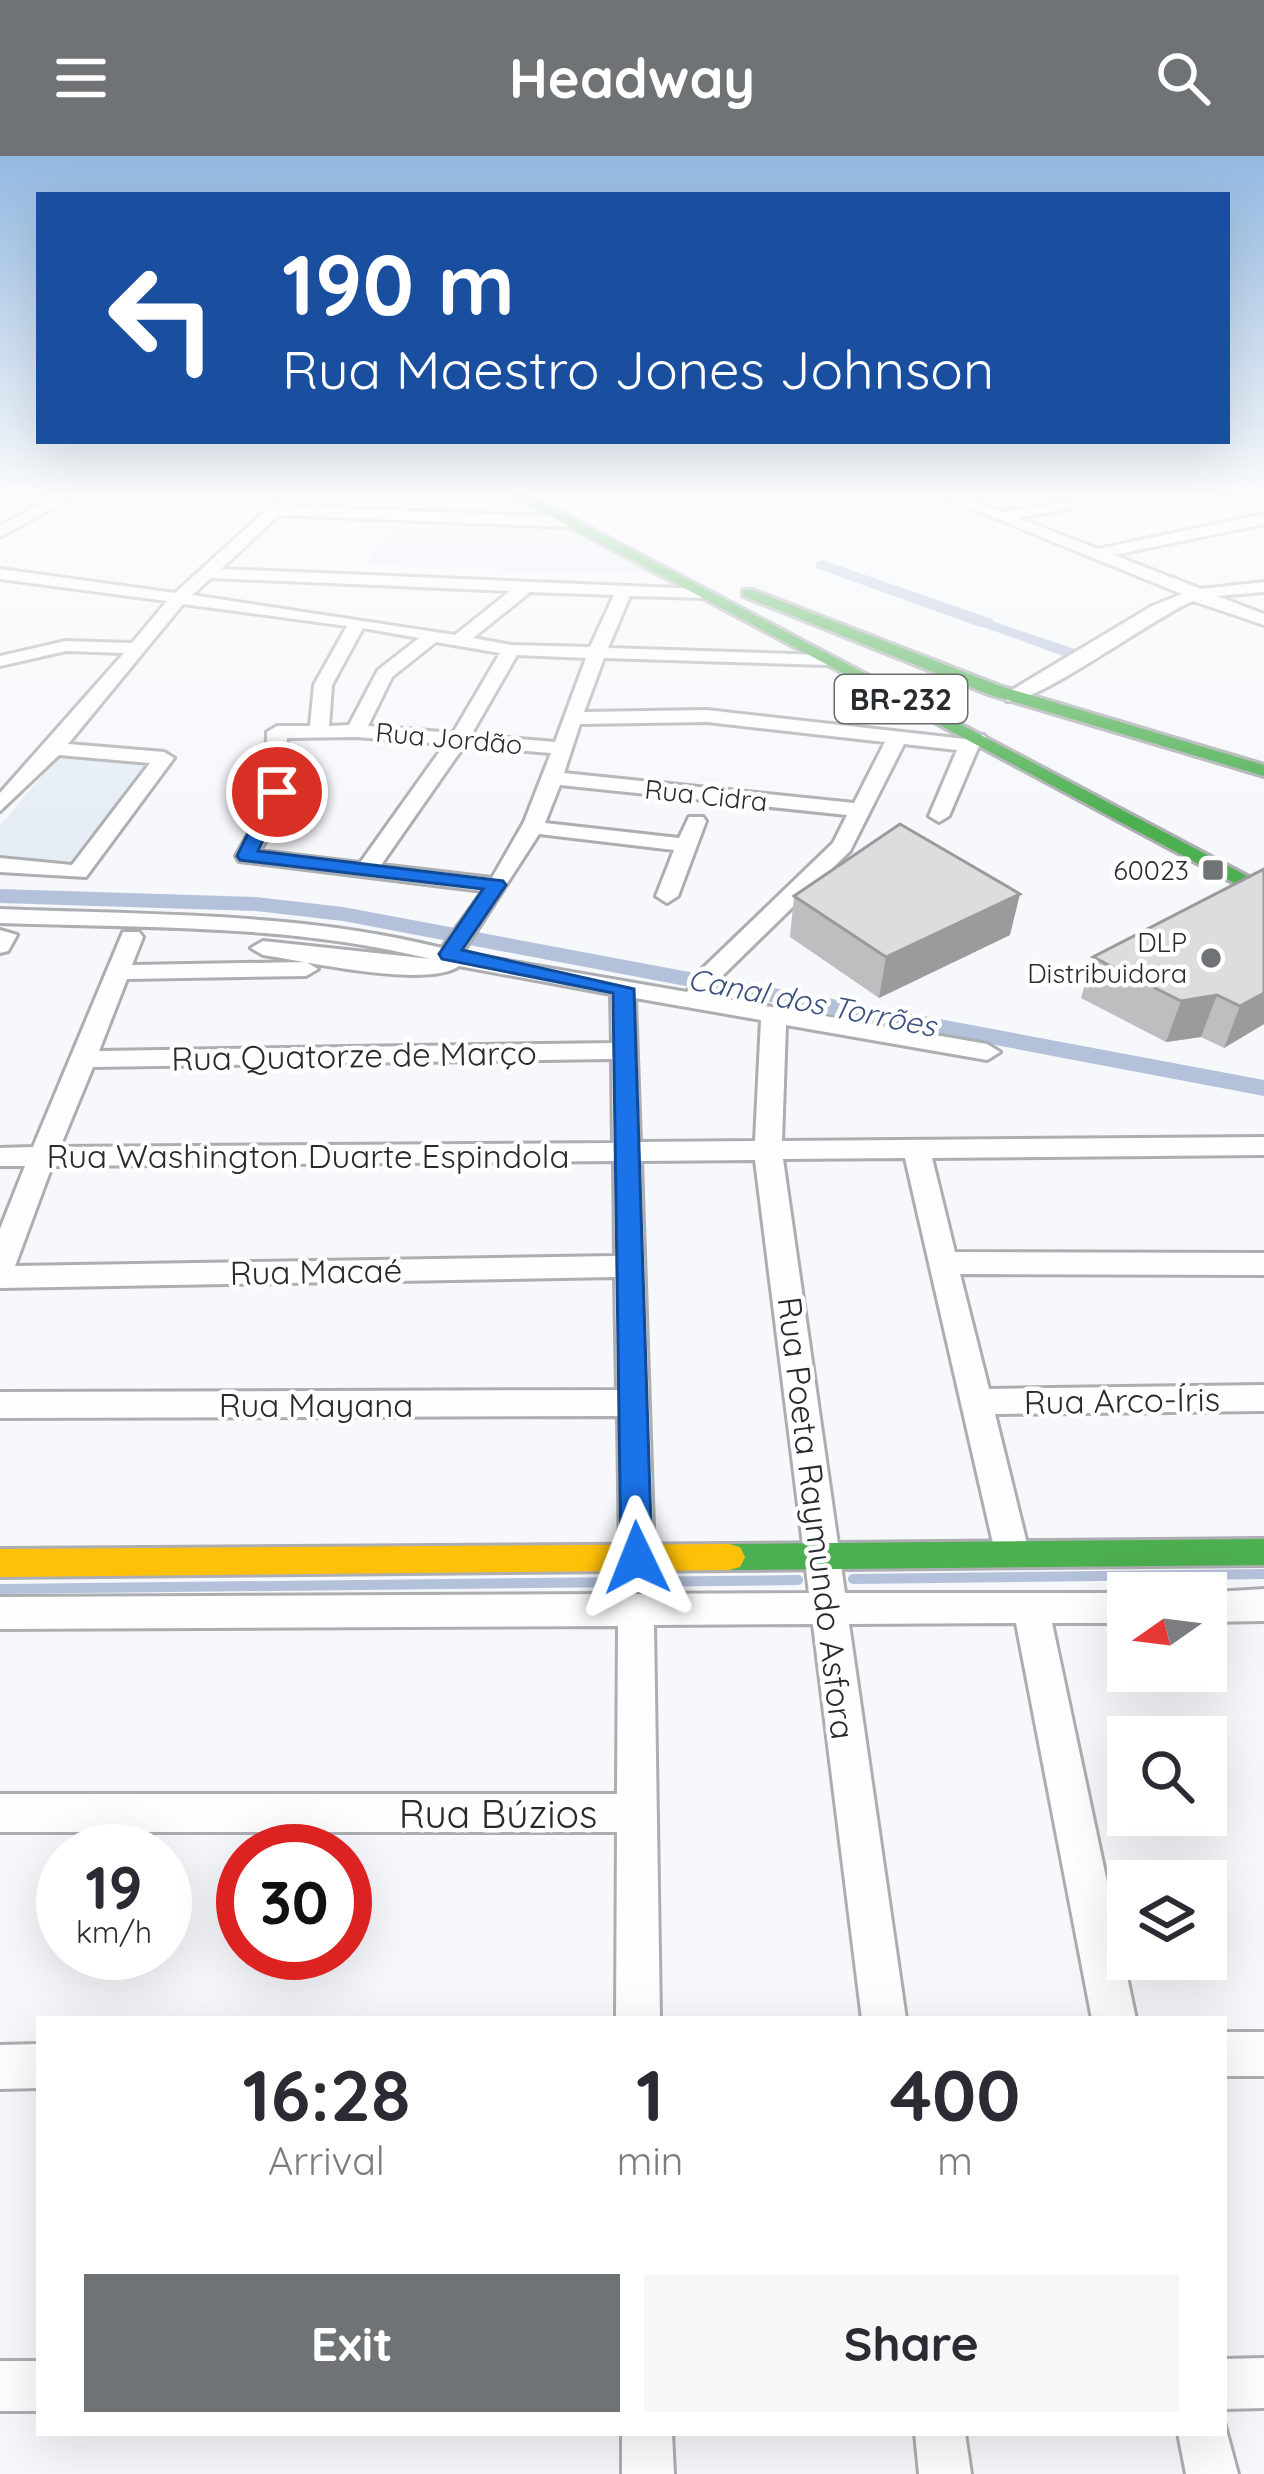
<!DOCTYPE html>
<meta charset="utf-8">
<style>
body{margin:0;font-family:Quicksand,sans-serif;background:#f7f7f7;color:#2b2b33;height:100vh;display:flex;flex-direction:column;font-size:45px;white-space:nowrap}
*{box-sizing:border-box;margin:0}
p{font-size:39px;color:#7c7c81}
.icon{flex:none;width:66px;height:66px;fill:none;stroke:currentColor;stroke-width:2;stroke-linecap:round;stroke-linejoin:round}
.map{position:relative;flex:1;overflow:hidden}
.details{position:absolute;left:36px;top:1860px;width:1191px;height:420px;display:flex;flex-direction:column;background:#fff;border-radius:0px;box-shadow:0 12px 48px #0002}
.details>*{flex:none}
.top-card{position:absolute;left:36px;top:36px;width:1194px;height:252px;border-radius:0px;box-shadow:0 12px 48px #0002;background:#1a4fa0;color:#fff;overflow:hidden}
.needle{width:78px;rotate:256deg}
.controls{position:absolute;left:1107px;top:1416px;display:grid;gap:24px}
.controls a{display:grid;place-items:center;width:120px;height:120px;border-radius:0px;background:#fff;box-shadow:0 12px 48px #0002;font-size:60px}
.speed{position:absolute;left:36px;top:1668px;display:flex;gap:24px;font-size:60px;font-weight:700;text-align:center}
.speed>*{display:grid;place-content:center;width:156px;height:156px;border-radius:50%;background:#fff;box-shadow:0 12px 48px #0002;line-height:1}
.speed small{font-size:30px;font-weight:400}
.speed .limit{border:18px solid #d22;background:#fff;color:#111}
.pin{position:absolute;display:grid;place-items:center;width:102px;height:102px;color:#fff;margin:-51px;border:6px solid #fff;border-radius:50%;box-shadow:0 3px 12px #0007}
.me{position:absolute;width:132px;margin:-66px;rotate:358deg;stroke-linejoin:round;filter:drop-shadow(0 0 9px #0008)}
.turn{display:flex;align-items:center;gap:42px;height:252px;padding:0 48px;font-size:54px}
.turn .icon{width:156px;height:156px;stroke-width:2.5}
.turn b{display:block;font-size:84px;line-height:102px}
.eta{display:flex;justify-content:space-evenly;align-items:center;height:204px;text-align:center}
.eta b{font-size:72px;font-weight:700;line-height:84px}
.action{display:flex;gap:24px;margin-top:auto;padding:24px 48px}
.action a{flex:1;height:138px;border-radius:0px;background:#707376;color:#fff;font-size:48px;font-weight:700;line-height:138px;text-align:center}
.action a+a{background:#f7f7f7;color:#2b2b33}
header{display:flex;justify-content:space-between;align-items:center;height:156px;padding:0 48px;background:#707376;color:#fff;font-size:54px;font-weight:700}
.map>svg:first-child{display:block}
.built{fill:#e6edf5}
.water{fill:#b4c1da}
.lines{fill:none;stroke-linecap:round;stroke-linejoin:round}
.stream{stroke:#b4c1da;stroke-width:10}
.canal{fill:#b4c1da;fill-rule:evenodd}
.street-casing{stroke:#acaeb1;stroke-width:6}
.fast-casing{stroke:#acaeb1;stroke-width:6}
.slow-casing{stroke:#acaeb1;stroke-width:6}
.street{fill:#fefefe;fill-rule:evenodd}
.fast{fill:#4caf50;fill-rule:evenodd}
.slow{fill:#ffc107;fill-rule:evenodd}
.wall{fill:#bebec0}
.shaded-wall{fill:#9b9b9c}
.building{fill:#dddddf;stroke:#9b9b9c;stroke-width:3}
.route{fill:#1a73e8;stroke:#114b97;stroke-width:3}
.poi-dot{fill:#707376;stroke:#fff;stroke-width:4.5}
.labels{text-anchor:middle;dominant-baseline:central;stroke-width:9;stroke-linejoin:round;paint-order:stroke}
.far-street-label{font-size:27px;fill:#282b2e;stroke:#fff}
.far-poi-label{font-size:27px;fill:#282b2e;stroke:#fff;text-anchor:end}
.shield{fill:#fff;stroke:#686b6d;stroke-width:3}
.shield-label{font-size:30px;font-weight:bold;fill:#282b2e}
.far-water-label{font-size:30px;font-style:italic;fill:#395080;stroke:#fff}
.street-label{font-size:33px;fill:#282b2e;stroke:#fff}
.near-street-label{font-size:39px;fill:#282b2e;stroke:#fff}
</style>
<header><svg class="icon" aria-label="menu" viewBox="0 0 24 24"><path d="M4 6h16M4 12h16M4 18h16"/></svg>Headway<svg class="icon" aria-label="search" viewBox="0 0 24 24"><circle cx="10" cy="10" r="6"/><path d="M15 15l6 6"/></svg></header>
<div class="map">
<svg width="1264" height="2318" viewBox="0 0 1264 2318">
<rect width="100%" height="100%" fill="#f6f8fb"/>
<path class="built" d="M398,362L561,369L662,419L366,409Z
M61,597L149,603L73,706L0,701V670Z"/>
<path class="water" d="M950,451L1078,494L1066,501L942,456Z"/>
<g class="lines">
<path class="stream" d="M853,1423L1264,1418
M0,1433L798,1424"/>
<path class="canal" d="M822,404L992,463L995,467L980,471L816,412V406Z
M0,733L256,741L343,751L1264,924V940L343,765L256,755L0,747Z"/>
<g class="street-casing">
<path id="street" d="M59,338H78L0,381V370Z
M284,338H300L289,350L567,361L575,366L567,371L279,359L221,413L702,433L710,438L708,442L630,440L608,492L826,499L835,504L826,509L604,502L584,556L707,554L965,583L984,579L987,583L978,592L949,660L939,666L929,660L957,594L904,588L850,695L719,823L709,840L987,888L1000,896L987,904L786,869L782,985L1264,981V999L932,1002L955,1096L1264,1097V1119L960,1118L989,1233L1264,1229V1255L995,1258L1029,1396L1024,1407L1012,1411L1000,1407L995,1396L905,1002L783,1003L845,1437H1133H1128V1467H1052L1136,1863H1092L1016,1467L849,1468L906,1863H862L813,1468L654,1469L660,1863H616L617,1676H0V1638H617L618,1470L0,1473V1441L809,1437L755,1004L641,1005L654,1403L649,1414L637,1418L625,1414L620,1403L618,1260L0,1262V1236L617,1234L615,1121L0,1132V1073L25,1010H0V992L33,991L123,776H139L143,781L132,809L306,806L318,813L306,820L127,823L99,895L612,887L611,838L459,810C427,833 305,805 263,799L251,792L263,785L431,803C292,768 142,772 0,767V753C147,759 299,756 442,792L483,735L239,705L236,700L266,647L267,576L277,570H310L314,529L347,470L183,448L68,588L164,596L174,602L86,721L0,716V702L72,709L150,607L59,599L0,655V637L124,497L66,495L0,510V500L66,485L132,487L167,445L0,423V413L175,437ZM211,422L510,435L455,479L192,439ZM529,437V436L614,439L590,491L511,489L473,482ZM363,472L419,482L378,514L349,569L329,570L332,529ZM436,486L500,497L453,577L368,570L392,521ZM517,499L586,502L555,586L471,579ZM707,566L885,586L854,647L564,617L580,568ZM356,581L445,588L360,707L260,695L286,647L287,582ZM464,590L551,597L524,666L492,722L381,709ZM560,629L847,659L833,687L701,814L687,836L462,797L539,678L674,694L656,740L667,747L678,740L706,665L703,661H689L679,682L545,667ZM635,842L761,864L755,985L640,986ZM612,903L613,987L60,991L93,911ZM614,1005L615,1100L15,1110L52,1010Z
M936,338H957L1002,356L1070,346V352L1018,362L1098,393L1264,358V368L1114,399L1201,433L1264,426V436L1217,440L1264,458V469L1193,445C1152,462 1038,548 1007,545V537L1152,450L1182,438Z
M0,774L17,779L8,795L0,797Z
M1264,1433V1465L1206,1466V1437H1199Z
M1224,1876H1264V1920H1224Z
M39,1888V1932L0,1933V1889Z
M1264,2202V2252L1224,2253V2203Z
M0,2205H39V2255H0Z
M1224,2266L1238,2318H1186L1178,2277H1224Z
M622,2277H672L674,2318H622Z
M915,2277H965L971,2318H919Z"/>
</g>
<g class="fast-casing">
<path id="fast" d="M509,338H526L1264,729V743Z
M743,434H753L1000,530L1264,609V620L988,538L743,440Z
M1264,1383V1409L729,1414L718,1411L713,1401L718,1391L729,1388Z"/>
</g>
<g class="slow-casing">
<path id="slow" d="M729,1388L740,1391L745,1401L740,1411L729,1414L0,1421V1393Z"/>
</g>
<use href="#street" class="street"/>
<use href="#fast" class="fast"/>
<use href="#slow" class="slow"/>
</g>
<path class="wall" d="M1264,713V868L1224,892L1201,881L1166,886L1081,842L1093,801Z
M794,740L1010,779L879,842L790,781Z"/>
<path class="shaded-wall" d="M1020,738L1010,779L879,842L886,801Z
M1264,837V868L1224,892L1240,850Z
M1217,839L1201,881L1166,886L1181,845Z"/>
<path class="building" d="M900,668L1020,738L886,801L794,740Z
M1264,713V837L1240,850L1217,839L1181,845L1093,801Z"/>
<linearGradient id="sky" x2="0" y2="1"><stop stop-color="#93b9e2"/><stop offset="0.51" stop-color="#fbfcfd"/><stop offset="1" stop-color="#fbfcfd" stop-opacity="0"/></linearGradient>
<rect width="1264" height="663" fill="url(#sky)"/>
<path class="route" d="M277,630L286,636L258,695L503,725L506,729L462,794L634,833L652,1402L648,1412H625L621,1402L613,837L442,803L439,798L483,733L240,704L237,700L268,636Z"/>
<g class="poi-dot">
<rect x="1201" y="702" width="24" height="24" rx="6"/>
<circle cx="1211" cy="802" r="12"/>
</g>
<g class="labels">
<g class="far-street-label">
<text transform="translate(449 582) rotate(5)">Rua Jordão</text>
<text transform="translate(706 639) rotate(6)">Rua Cidra</text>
</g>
<g class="far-poi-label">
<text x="1189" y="714">60023</text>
<text x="1187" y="786">DLP<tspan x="1187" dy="31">Distribuidora</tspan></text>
</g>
<rect class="shield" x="835" y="519" width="132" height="48" rx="9"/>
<g class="shield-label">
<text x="901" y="543">BR-232</text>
</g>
<g class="far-water-label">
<text transform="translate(812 846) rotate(11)">Canal dos Torrões</text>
</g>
<g class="street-label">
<text transform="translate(354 899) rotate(-1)">Rua Quatorze de Março</text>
<text x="308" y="999">Rua Washington Duarte Espindola</text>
<text transform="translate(316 1115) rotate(-1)">Rua Macaé</text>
<text transform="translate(1122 1244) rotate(-1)">Rua Arco-Íris</text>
<text x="316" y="1248">Rua Mayana</text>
<text transform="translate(817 1362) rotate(83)">Rua Poeta Raymundo Asfora</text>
</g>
<g class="near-street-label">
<text x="498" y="1657">Rua Búzios</text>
</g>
</g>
</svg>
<div class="controls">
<a><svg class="needle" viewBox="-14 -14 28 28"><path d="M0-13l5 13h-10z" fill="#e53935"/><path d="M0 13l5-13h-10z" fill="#7c7c81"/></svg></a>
<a><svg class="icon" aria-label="search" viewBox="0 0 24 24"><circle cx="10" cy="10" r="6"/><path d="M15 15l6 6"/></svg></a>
<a><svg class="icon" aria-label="layers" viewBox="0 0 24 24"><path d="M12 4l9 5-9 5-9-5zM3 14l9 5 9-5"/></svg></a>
</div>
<div class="speed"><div>19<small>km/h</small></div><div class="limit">30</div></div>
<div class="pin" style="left:277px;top:636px;background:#d93025"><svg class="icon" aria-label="arrive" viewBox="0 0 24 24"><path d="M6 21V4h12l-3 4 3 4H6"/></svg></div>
<svg class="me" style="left:637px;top:1402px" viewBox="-20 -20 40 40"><path d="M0-17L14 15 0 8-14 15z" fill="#1a73e8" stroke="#fff" stroke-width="4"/></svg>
<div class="top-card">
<div class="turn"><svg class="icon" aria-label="left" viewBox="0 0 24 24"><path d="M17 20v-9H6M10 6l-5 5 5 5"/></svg><div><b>190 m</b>Rua Maestro Jones Johnson</div></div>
</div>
<section class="details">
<div class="eta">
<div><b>16:28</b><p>Arrival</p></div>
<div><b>1</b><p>min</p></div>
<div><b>400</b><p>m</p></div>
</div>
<div class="action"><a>Exit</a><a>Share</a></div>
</section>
</div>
